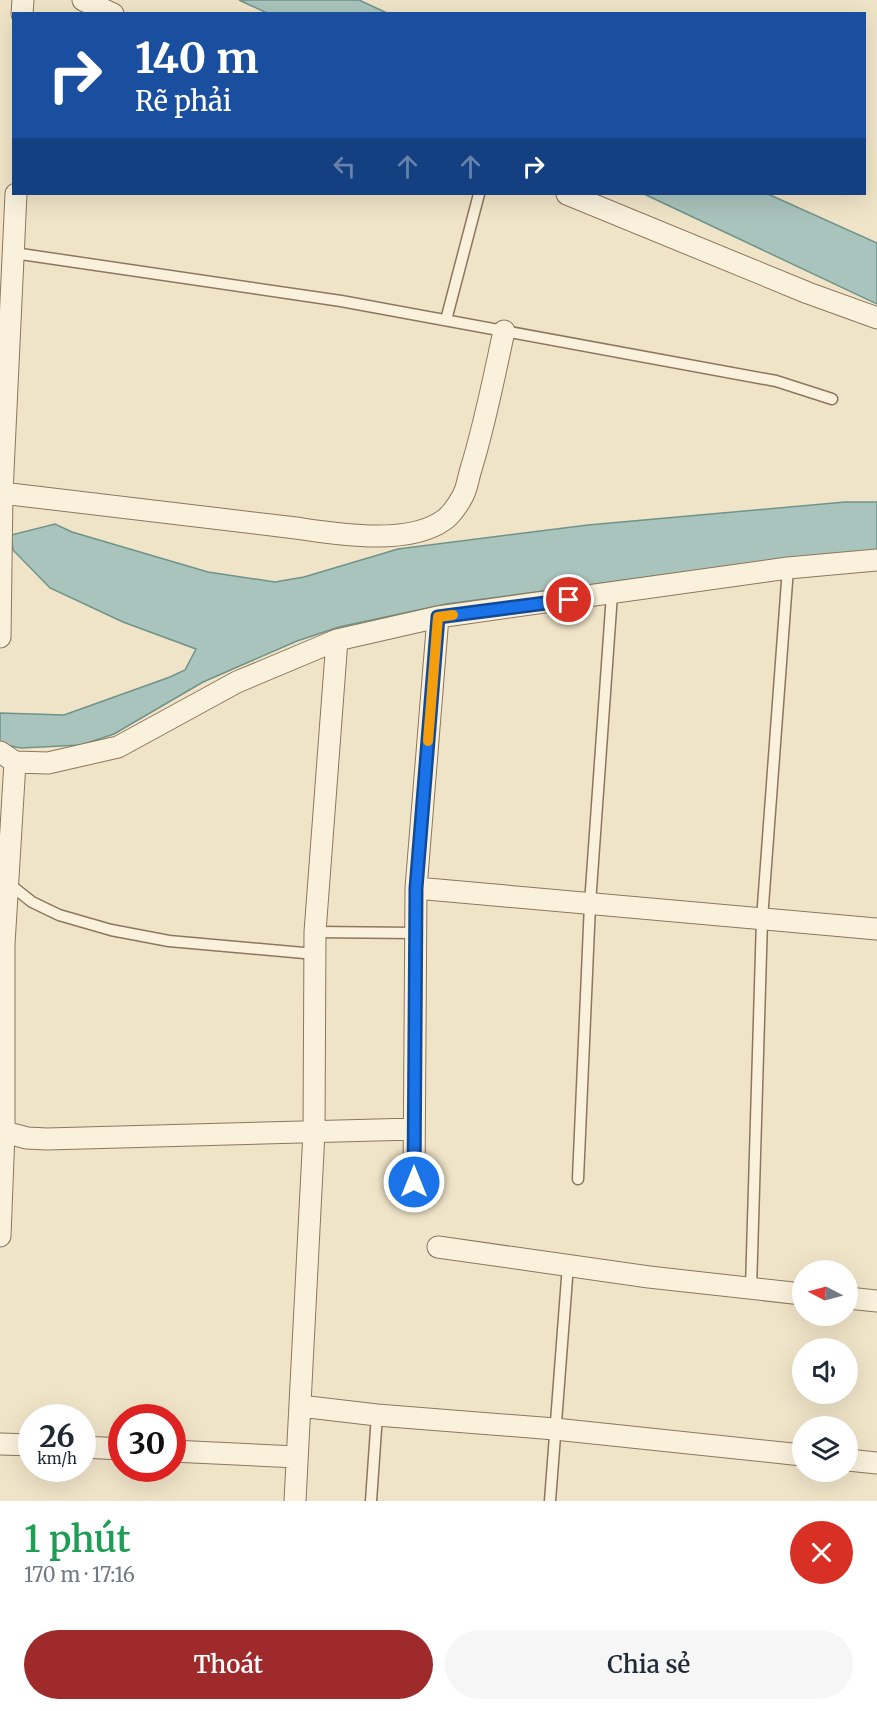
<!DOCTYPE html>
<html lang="vi">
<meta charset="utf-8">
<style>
body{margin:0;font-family:Merriweather,serif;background:#f6f6f7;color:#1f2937;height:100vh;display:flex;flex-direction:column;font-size:22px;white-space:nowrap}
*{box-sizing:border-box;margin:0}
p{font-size:20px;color:#747a83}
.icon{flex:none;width:33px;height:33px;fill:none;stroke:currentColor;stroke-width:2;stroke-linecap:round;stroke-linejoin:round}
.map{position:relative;height:1501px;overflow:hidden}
.side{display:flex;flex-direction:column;background:#fff;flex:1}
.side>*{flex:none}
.hud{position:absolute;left:12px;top:12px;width:854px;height:183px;border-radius:0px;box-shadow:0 6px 24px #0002;background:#1a4fa0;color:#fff;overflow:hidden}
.needle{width:39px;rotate:276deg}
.tools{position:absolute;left:792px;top:1260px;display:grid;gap:12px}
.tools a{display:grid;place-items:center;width:66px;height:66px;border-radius:50%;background:#fff;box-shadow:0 6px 24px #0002;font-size:30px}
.speed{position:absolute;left:18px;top:1404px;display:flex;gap:12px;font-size:30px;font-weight:700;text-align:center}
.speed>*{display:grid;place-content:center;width:78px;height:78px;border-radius:50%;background:#fff;box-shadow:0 6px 24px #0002;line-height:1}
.speed small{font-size:15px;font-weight:400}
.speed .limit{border:9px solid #d22;background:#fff;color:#111}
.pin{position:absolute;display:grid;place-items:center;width:51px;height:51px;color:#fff;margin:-26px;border:3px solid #fff;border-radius:50%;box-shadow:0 2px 6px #0007}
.me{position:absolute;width:66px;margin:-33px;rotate:0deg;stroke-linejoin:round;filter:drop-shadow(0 0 4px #0008)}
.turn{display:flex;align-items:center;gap:21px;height:126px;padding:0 24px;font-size:27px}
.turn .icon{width:78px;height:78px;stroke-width:2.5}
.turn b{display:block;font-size:42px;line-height:51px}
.lanes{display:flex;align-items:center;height:57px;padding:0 24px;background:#0003;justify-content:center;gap:30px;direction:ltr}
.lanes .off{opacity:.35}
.round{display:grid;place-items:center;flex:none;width:63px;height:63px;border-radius:32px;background:#f6f6f7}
.overview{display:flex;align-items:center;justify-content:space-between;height:102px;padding:0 24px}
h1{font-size:36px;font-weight:600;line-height:45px;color:#1e9e55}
.button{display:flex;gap:12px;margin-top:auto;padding:12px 24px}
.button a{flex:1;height:69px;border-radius:36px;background:#9e2a2b;color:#fff;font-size:24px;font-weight:600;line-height:69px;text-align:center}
.button a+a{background:#f6f6f7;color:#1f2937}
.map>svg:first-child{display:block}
.water{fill:#a9c4bc;stroke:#6f938a;stroke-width:1.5}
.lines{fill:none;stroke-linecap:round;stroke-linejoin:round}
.service-casing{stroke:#8d765c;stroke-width:13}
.minor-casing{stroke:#8d765c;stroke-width:23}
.service{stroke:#faf1dc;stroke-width:10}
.minor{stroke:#faf1dc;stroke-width:21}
.route-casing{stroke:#114b97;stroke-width:15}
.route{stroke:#1a73e8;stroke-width:10}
.slow{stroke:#f59e0b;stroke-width:10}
</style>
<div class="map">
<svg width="877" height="1501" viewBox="0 0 877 1501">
<rect width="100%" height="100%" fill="#f0e4c8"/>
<path class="water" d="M239,0H359L387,13H267Z
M644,194H768L877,243V304Z
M845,502H877V552L714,568L446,604L339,627L297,641L203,682L114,734L81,745L21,748L0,744V713L64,715L170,677L185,670L196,649L123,622L50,588L13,550L11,535L55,524L72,532L208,572L275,582L304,577L398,549L588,525Z"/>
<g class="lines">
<g class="service-casing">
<path id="service" d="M14,253L341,301L776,381L832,399
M446,320L479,194
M8,883L32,902L59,915L111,930L169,941L315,954
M315,932L415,933
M578,1179L590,904L612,594
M751,1289L762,919L788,568
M371,1501L377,1415
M550,1501L568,1265"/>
</g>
<g class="minor-casing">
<path id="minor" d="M83,0L113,14
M22,14L23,0
M567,194L808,293L877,318
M2,493L296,528C337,534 408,546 444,520C450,516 458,505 461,499C467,491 468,478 471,469C485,424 494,377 504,331
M0,637L2,493L16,194
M0,752L15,762
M416,888L877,929
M4,1132L27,1138L47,1139L414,1129
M414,1182L416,888L438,617
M0,1236L4,1132V944L15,762L48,763L118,747L237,682L337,640L438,617L788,568L877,560
M438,1247L649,1277L802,1294
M848,1298L877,1301
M300,1406L377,1415L555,1429L802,1455
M0,1444L32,1445
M82,1447L122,1449
M172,1451L297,1457
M848,1460L877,1463
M295,1501L314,1132L315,932L337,640"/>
</g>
<use href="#service" class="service"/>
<use href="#minor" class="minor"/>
</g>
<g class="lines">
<g class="route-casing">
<path id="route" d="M414,1182L416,888L438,617L569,600"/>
</g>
<use href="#route" class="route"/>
<path class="slow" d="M428,741L438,617L453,615"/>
</g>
</svg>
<div class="tools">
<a><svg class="needle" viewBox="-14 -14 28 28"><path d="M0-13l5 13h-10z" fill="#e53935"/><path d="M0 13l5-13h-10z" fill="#747a83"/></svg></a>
<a><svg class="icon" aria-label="sound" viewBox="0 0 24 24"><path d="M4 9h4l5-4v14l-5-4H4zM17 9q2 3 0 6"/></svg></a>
<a><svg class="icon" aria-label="layers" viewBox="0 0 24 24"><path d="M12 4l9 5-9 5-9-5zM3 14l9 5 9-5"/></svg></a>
</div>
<div class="speed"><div>26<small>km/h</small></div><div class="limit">30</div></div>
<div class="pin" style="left:569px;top:600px;background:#d93025"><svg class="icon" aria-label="arrive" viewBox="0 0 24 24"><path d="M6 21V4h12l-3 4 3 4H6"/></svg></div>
<svg class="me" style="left:414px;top:1182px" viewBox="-20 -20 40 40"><circle r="17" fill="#1a73e8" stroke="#fff" stroke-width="3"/><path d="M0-11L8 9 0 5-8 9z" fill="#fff"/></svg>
<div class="hud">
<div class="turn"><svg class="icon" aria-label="right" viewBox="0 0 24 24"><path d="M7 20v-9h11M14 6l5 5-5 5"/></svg><div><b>140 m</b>Rẽ phải</div></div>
<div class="lanes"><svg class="icon off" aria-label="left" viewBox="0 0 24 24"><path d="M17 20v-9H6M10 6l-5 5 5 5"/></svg><svg class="icon off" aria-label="ahead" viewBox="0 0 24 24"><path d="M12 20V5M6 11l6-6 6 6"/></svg><svg class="icon off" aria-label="ahead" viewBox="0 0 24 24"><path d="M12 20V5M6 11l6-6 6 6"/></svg><svg class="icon" aria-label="right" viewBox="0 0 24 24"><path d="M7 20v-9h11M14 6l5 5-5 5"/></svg></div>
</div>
</div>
<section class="side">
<div class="overview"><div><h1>1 phút</h1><p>170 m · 17:16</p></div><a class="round" style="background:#d93025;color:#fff"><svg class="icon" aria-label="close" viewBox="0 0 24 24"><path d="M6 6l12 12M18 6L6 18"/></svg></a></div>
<div class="button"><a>Thoát</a><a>Chia sẻ</a></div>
</section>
